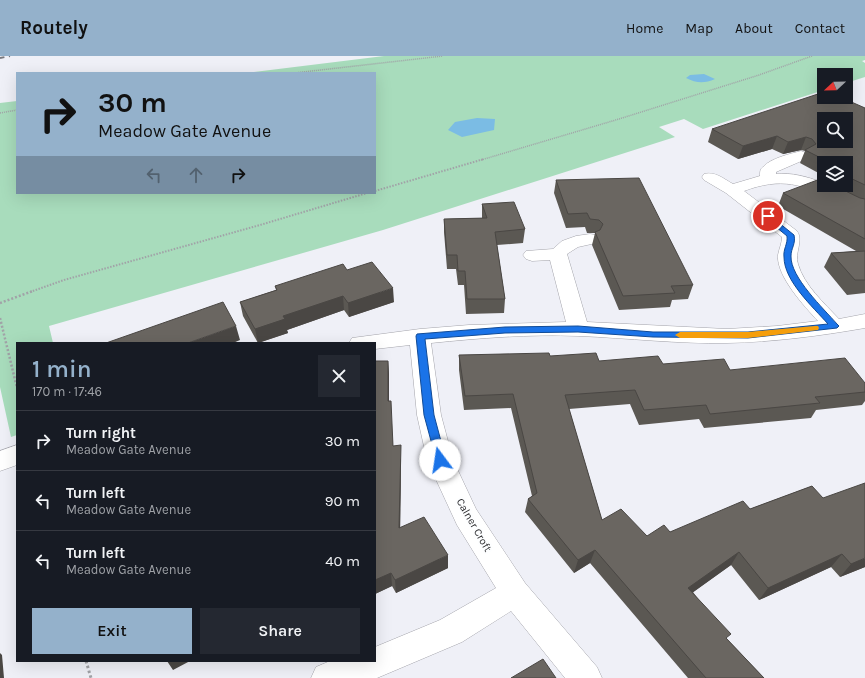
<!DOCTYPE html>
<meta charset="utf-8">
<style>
body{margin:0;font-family:Karla,sans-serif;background:#242831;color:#f1f3f6;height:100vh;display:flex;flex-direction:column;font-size:15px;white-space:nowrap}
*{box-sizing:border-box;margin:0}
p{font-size:13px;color:#9ea1a6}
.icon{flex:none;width:22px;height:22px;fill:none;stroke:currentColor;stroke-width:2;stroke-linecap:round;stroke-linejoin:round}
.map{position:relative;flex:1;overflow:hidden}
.details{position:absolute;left:16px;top:286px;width:360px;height:320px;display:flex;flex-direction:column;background:#171b24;border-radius:0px;box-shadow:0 4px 16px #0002}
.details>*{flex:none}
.guide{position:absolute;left:16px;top:16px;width:360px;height:122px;border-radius:0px;box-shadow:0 4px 16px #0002;background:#94b1cb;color:#111;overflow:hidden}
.needle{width:26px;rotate:248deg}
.tools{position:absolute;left:817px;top:12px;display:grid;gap:8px}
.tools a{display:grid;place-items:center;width:36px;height:36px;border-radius:0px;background:#171b24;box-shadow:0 4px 16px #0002;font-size:20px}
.pin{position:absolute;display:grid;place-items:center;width:34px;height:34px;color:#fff;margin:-17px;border:2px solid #fff;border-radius:50%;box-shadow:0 1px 4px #0007}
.me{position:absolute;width:44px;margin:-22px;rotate:346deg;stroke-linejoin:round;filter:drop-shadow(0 0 3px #0008)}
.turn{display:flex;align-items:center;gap:14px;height:84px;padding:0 16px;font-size:18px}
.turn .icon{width:52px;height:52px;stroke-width:2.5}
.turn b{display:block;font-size:28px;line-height:34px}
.lanes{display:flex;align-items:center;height:38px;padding:0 16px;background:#0003;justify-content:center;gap:20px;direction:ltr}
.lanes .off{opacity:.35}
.round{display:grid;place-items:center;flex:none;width:42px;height:42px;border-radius:0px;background:#242831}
.headline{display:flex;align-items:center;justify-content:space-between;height:68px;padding:0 16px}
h1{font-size:24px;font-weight:600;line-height:30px;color:#94b1cb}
.cta{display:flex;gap:8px;margin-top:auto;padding:8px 16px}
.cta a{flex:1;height:46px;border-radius:0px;background:#94b1cb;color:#111;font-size:16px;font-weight:600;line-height:46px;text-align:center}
.cta a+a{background:#242831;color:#f1f3f6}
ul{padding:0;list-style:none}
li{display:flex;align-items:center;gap:12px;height:60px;padding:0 16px;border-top:1px solid #363941}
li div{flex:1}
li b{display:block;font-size:15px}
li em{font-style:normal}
header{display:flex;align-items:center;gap:24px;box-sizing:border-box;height:56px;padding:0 20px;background:#94b1cb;color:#111}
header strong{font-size:19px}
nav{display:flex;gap:22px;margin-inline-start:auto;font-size:14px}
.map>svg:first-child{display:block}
.green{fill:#a8dcbc}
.water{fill:#7bbce4}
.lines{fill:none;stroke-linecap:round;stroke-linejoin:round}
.minor-casing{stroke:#a4a4ab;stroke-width:1}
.path-far3{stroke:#a1a2a7;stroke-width:1.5;stroke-dasharray:1 1;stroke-linecap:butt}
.path-far2{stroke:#a1a2a7;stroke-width:2;stroke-dasharray:1.5 1.5;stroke-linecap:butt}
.path-far1{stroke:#a1a2a7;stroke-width:2.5;stroke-dasharray:2 2;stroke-linecap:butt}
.path{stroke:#a1a2a7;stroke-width:3;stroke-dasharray:2.5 2.5;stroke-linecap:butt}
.minor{fill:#fff;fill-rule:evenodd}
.rail{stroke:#79797e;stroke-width:2;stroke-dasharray:4.5 4.5;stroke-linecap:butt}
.wall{fill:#5b5853}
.shaded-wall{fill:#4a4744}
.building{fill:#6a6661;stroke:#4a4744;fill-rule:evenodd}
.route{fill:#1a73e8;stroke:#114b97}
.slow{fill:#f59e0b}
.labels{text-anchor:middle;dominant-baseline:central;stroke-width:4;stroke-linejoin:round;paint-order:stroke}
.street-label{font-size:11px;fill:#2c2c2f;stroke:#fdfeff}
</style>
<header>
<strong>Routely</strong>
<nav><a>Home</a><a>Map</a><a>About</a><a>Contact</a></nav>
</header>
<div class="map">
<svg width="865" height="622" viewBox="0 0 865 622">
<rect width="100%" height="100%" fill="#eff0f7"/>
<path class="green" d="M384,0H865V4L862,5L865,7V21L846,27V19H824V34L703,73L684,63L659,71L675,81L383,174L49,270L53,287H17V379L11,381L0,331V47L17,45V137H375V17H246Z"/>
<path class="water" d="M704,18L715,23C704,28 696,27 686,22L690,19Z
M477,62L495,63L494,74L462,81L448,74L455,66Z"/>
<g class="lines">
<g class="minor-casing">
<path id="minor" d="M801,95L806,97L809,100L806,103L776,116V118C807,115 838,134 865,147V158C855,156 846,150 837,145C803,128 781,121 744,135L797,175C804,185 794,197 798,208C804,229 824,247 839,263L865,258V272C819,280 773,286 727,287C678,288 628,282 579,280C530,278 480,282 431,287L441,359L453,404L476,453L525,527L597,611L602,622H565L511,555L462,586L377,622H311L316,611L330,605H375V591L440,564L496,532L457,469L427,404L417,359L410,289L375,293V287H349L352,282L420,273L469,269L566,266L550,204L532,205L526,203L523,199L526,195L553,193L562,185L576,180L590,178L596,179L599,183L596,187L578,191L567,198L587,266L727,273L777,270L818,265C805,251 776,220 778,199C779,193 782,187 782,181L726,137L704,124L702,121L704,118C715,115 724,123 733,128L760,120C760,116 760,113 763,111C771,102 790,98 801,95Z
M17,389V409L0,415V395Z"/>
</g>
<path class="path-far3" d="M294,17L443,0
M0,57L17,54
M481,104L619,63L759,19L812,0"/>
<path class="path-far2" d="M375,135L484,103
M30,236L64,224L260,169L367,137"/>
<path class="path-far1" d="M0,247L33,235
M0,262L17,332"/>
<path class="path" d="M86,605L91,622"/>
<use href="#minor" class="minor"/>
<path class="rail" d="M0,2L10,0"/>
</g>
<path class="wall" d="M865,52V237L847,239L824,211L831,197L856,195L778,150L783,137L824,129H846V107H824V120L800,107L805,95L801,94L783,98L772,93L738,103L708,86L712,73Z
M556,124L693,229L688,243L672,244L670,251L619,254L592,189L595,177H587L585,171L566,172L554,137Z
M482,148L525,173L523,187L497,189L505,243L504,257L466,258L464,229H458L456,213H447L444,176V163L482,162Z
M347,214L394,246L349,261L344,254L287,274L288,277L258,287L243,260L240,246L276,234L275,230Z
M459,299L550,300L599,305L663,308L730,314L865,327V345L862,349L816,354L811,362L704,372L699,363L639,369L630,348L569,353L602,464L647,480L670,476L750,453L812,430L865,511L840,521L831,511L759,544L731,509L693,536L727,583L764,622H688L590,507L574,517L525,456L528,443L532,440L511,352L464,354L459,314Z
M375,305H388L389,319V345L393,390L401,404L400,472L448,512L396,537L392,530L375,538Z"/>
<path class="shaded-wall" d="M777,80L772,93L738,103L743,90Z
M806,81L801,94L783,98L788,86Z
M393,232L394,246L349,261L348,247Z
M343,240L344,254L287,274L288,277L258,287L255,273L283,260Z
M236,270L240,284L233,287H188Z
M388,305L389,319V359L388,345Z
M401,389V404L400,486L399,472Z
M595,494L590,507L574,517L578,504Z
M739,496L731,509L681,545L688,532Z
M842,498L831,511L759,544L768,532Z
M448,499V512L396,537L395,524Z
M865,502V511L840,521L851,508Z
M391,517L392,530L375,538V524Z
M0,597L2,599L4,622H0Z
M167,605H190L173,614Z"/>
<path class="building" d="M824,36V41H840L865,52V129L846,120V107H831L805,94L816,88L812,83L806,81L788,86L777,80L743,90L712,73ZM824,63H846V85H824Z
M639,122L693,229L671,230L675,237L623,240L595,176L600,174L603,168L599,164L590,163L587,157L568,158L556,124Z
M820,123L824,125V129H833L860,142L865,143V183L783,137Z
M514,146L525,173L495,176L505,243H467L465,215H458L457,199H447L444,163L487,162L482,148Z
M865,195V224H855L831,197Z
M372,206L393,232L348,247L343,240L283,260L285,263L255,273L240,246L277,234L275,230L343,208L347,214Z
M223,246L236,270L188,287H106Z
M549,297L550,300L596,297L599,305L658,300L663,308L724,303L730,314L845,302L865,327V336L815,341L820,347L710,358L706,349L644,354L635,334L565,339L602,464L621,453L647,480L664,469L670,476L743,445L750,453L812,430L823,442L865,427V502L851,508L842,498L768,532L739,496L688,532L731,578L726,582L764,622H706L595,494L578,504L528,443L537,437L513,338L465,340L459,299Z
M375,305H388V345H391L393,390L401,389L399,472L424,461L448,499L395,524L391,517L375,524Z
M543,603L556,622H511Z"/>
<path class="route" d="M768,158L794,179C796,188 791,192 791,200C790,221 824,253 837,268L839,270L837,272L748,282L653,281L578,276L505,277L425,283L434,359L446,404L444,407L440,409L437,407L424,359L416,280L417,278L505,271L578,270L653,276H748L828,268C813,251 784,225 784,201C783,193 788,188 787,180L765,162V159Z"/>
<path class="slow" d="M815,270H818L819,272L818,274L748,282H680L675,279L680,276H748Z"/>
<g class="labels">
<g class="street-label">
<text transform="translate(474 469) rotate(60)">Calner Croft</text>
</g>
</g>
</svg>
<div class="tools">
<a><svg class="needle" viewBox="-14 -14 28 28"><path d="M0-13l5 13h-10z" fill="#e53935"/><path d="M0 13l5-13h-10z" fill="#9ea1a6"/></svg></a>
<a><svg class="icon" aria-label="search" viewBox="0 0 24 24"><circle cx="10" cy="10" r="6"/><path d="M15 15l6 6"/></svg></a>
<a><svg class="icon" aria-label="layers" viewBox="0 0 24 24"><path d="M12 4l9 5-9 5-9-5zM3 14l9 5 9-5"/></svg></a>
</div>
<div class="pin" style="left:768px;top:160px;background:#d93025"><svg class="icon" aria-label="arrive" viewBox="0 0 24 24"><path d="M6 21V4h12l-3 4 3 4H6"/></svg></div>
<svg class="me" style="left:440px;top:404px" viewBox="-20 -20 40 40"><circle r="19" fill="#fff"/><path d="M0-13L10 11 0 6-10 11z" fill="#1a73e8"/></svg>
<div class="guide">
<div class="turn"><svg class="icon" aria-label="right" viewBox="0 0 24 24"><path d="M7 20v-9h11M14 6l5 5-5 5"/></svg><div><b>30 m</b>Meadow Gate Avenue</div></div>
<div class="lanes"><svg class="icon off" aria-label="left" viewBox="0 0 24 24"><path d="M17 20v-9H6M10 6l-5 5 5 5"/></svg><svg class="icon off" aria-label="ahead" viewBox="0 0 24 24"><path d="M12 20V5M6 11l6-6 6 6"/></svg><svg class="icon" aria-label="right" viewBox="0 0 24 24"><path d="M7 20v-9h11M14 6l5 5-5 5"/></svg></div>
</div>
<section class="details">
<div class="headline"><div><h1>1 min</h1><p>170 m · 17:46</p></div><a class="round"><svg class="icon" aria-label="close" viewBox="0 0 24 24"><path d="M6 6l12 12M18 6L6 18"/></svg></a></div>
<ul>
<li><svg class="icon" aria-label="right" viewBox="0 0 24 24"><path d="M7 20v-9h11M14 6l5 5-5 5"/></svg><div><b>Turn right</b><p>Meadow Gate Avenue</p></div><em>30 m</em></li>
<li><svg class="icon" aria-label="left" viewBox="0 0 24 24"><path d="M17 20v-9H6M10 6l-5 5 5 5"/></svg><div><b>Turn left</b><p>Meadow Gate Avenue</p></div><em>90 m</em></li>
<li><svg class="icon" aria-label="left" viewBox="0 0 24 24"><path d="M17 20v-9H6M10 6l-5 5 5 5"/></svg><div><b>Turn left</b><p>Meadow Gate Avenue</p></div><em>40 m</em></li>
</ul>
<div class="cta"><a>Exit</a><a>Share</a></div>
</section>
</div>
